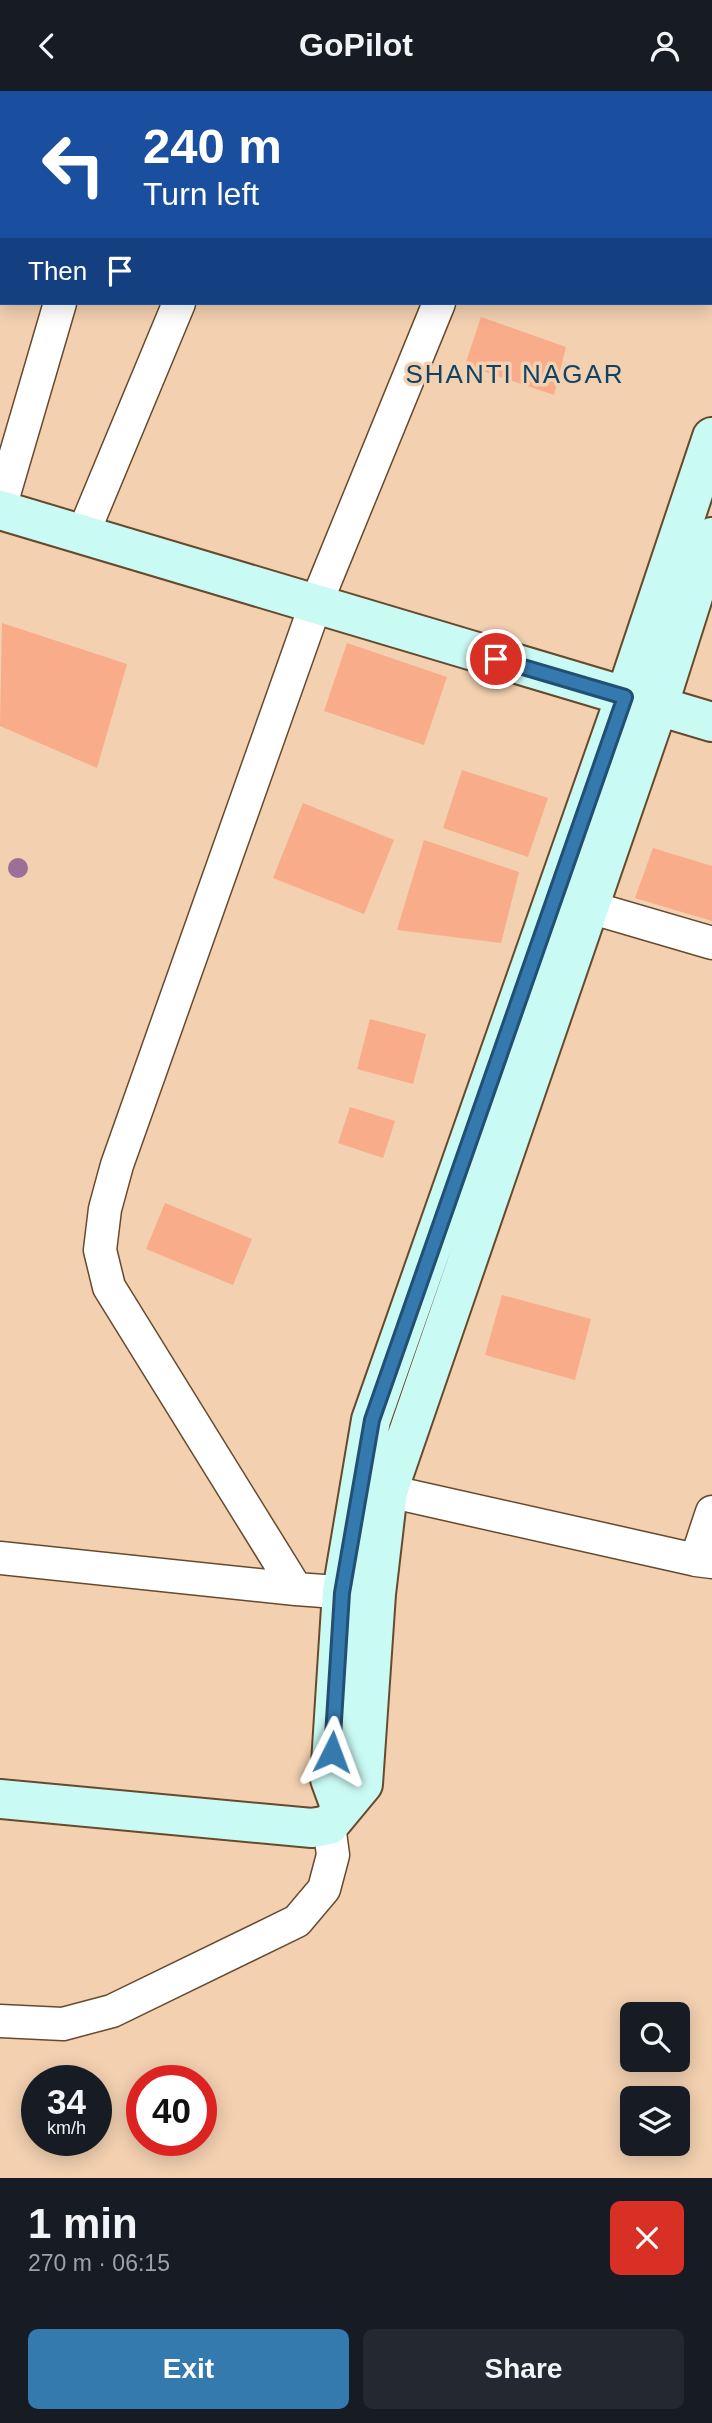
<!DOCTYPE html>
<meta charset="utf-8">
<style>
body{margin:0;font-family:Helvetica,sans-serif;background:#242831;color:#f1f3f6;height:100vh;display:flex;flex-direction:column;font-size:26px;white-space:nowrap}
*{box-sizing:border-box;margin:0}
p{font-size:23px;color:#9ea1a6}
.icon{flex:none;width:38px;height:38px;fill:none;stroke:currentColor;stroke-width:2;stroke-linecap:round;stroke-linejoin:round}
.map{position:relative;height:2087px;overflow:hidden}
.drawer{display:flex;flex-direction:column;background:#171b24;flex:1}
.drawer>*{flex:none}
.banner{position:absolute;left:0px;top:0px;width:712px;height:214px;box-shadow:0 4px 18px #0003;background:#1a4fa0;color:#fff;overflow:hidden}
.tools{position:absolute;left:620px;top:1911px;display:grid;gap:14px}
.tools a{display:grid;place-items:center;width:70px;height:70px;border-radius:10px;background:#171b24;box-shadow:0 4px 18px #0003;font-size:35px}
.speed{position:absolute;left:21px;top:1974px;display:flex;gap:14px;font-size:35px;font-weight:700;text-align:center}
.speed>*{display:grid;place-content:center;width:91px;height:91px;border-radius:50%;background:#171b24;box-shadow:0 4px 18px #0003;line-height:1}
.speed small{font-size:18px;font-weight:400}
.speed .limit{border:10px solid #d22;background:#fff;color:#111}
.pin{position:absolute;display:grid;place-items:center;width:60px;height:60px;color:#fff;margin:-30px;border:4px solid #fff;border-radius:50%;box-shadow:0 2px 7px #0007}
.me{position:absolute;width:77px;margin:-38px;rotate:3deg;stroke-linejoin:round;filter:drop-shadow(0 0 5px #0008)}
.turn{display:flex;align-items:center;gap:24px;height:147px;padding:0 28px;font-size:32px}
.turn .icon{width:91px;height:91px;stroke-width:2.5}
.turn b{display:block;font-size:49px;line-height:60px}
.then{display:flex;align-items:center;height:66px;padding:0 28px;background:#0003;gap:14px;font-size:26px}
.round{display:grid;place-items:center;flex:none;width:74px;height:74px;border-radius:10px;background:#242831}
.head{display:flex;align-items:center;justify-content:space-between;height:119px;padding:0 28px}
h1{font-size:42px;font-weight:600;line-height:52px}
.action{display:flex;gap:14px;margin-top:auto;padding:14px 28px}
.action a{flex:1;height:80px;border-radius:10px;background:#347aaf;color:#fff;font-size:28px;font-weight:600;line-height:80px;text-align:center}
.action a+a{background:#242831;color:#f1f3f6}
header{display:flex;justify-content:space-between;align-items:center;height:91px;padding:0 28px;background:#171b24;font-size:32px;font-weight:600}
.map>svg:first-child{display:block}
.building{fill:#f9ac8a}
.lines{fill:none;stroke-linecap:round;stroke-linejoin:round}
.street-casing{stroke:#664a2e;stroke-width:35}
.secondary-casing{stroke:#664a2e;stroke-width:42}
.street{stroke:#fff;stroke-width:32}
.secondary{stroke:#cafaf4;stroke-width:38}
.tree{fill:#9c6f98}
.route-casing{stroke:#224f72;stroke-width:18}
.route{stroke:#347aaf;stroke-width:12}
.labels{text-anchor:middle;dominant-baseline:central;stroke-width:7;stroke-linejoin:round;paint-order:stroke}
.neighbourhood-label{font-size:26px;letter-spacing:2px;fill:#104266;stroke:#f2d0b0}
</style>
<header><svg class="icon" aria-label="back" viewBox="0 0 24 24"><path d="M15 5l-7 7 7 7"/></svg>GoPilot<svg class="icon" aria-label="person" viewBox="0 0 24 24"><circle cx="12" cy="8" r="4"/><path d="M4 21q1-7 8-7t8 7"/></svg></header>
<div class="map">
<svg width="712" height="2087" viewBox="0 0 712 2087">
<rect width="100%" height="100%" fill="#f2d0b0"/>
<path class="building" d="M481,226L566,256L554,304L465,274Z
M2,532L127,573L97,677L0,635Z
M347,552L447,586L424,654L324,620Z
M462,679L548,707L528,766L443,737Z
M303,712L394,749L364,823L273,787Z
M424,749L519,781L501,852L397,839Z
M653,757L712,775V830L635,807Z
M370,928L426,943L413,993L357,978Z
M350,1016L395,1030L383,1067L338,1052Z
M165,1112L252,1148L233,1194L146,1158Z
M502,1204L591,1228L575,1289L485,1264Z"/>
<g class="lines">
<g class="street-casing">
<path id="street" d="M149,0L154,2
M267,2L268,0
M525,2L526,0
M0,417L60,212
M82,445L179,212
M589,816L712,852
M388,1400L696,1469
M712,1421L696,1469L712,1471
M0,1467L296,1498L364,1503
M296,1498L109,1196L100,1159L105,1118L117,1074L315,515L439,212
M0,1930L63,1933L112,1920L297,1830L324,1798L333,1764L329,1734"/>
</g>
<g class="secondary-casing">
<path id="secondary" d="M0,419L712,631
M0,1708L312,1737L329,1734L363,1693L376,1503L388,1400L658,616L712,446
M341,1718L330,1688L342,1501L371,1329L625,606L712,346"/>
</g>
<use href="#street" class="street"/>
<use href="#secondary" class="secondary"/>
</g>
<circle class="tree" cx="18" cy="777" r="10"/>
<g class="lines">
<g class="route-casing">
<path id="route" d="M332,1661L342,1502L372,1329L625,606L496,568"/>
</g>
<use href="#route" class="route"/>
</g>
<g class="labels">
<g class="neighbourhood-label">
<text x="515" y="283">SHANTI NAGAR</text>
</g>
</g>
</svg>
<div class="tools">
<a><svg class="icon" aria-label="search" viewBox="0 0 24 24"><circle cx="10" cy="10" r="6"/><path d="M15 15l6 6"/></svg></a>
<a><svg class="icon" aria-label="layers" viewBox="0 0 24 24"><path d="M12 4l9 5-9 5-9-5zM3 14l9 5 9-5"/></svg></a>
</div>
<div class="speed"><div>34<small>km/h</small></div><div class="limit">40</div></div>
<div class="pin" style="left:496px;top:568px;background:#d93025"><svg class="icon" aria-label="arrive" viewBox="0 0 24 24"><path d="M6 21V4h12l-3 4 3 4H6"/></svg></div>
<svg class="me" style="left:332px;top:1661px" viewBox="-20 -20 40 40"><path d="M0-17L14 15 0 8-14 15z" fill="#347aaf" stroke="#fff" stroke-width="4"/></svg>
<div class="banner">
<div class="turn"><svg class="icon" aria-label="left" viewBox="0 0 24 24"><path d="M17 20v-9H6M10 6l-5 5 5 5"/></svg><div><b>240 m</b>Turn left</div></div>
<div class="then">Then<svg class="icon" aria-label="arrive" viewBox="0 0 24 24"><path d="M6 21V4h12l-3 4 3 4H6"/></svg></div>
</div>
</div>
<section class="drawer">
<div class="head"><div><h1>1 min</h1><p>270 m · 06:15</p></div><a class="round" style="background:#d93025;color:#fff"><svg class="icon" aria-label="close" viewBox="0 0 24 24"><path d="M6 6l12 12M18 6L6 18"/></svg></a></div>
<div class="action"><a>Exit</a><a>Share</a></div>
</section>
